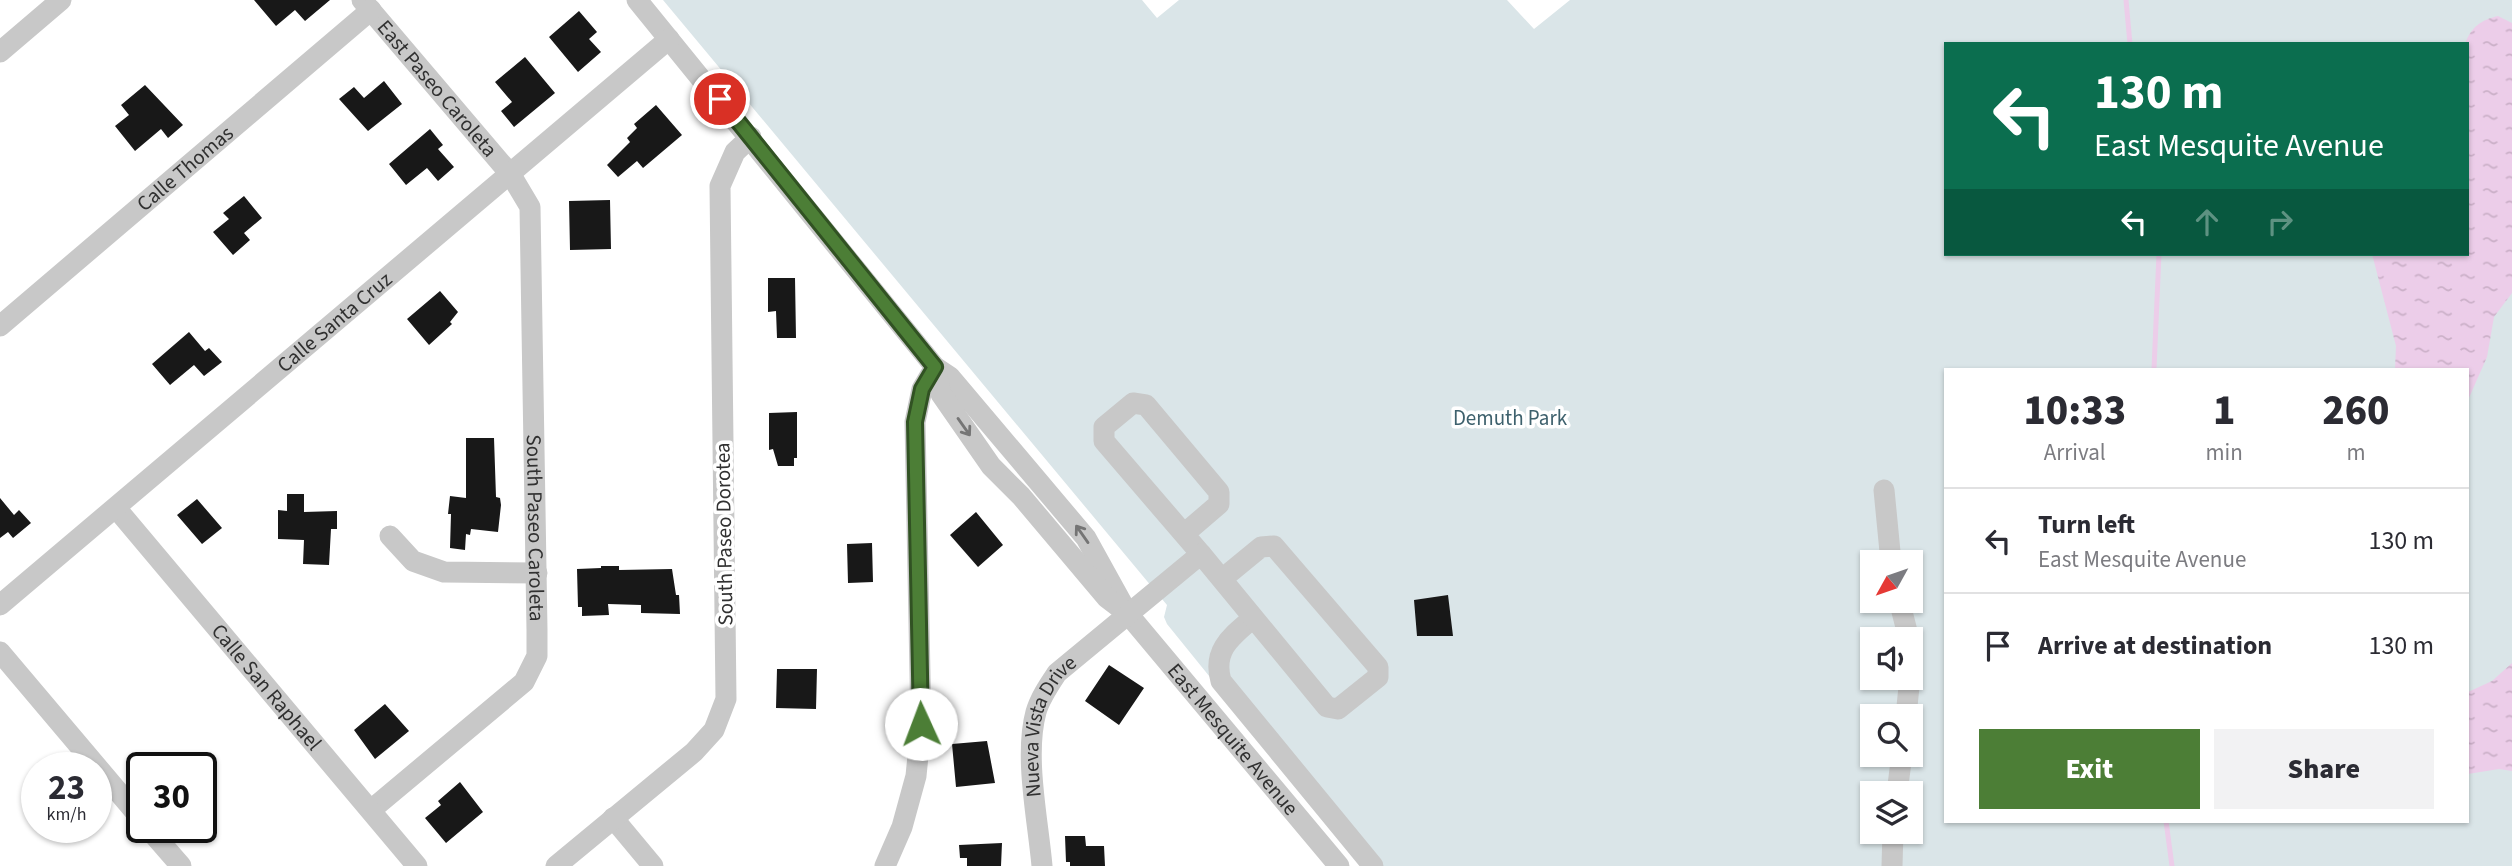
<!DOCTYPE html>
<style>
body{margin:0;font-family:"Source Sans 3",sans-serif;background:#f2f2f3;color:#2b2b33;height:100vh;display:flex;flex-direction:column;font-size:26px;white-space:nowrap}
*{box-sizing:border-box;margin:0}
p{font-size:23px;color:#7c7c81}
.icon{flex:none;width:38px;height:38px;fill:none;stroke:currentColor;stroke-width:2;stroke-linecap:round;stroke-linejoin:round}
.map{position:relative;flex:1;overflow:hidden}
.details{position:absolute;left:1944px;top:368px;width:525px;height:455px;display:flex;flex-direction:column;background:#fff;border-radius:0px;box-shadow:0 2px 5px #0004}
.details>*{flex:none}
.hud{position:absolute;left:1944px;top:42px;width:525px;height:214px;border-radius:0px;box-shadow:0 2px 5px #0004;background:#0b6e4f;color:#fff;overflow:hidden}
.needle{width:46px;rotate:230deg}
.buttons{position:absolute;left:1860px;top:550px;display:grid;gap:14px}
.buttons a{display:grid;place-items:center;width:63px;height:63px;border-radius:0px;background:#fff;box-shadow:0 2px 5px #0004;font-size:35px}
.speed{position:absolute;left:21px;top:752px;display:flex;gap:14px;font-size:35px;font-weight:700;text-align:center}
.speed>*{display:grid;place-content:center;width:91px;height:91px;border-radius:50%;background:#fff;box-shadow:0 2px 5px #0004;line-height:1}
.speed small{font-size:18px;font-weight:400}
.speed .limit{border:4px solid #111;border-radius:10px;background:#fff;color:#111}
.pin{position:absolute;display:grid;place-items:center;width:60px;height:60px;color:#fff;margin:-30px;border:4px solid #fff;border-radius:50%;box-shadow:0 2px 7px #0007}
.me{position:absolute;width:77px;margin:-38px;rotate:358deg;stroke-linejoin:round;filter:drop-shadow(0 0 5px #0008)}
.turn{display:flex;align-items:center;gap:24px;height:147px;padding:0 35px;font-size:32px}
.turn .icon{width:91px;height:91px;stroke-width:2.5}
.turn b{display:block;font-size:49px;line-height:60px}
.lanes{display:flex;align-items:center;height:66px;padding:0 35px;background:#0003;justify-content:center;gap:35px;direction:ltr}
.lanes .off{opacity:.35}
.eta{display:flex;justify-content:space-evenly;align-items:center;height:119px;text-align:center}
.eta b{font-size:42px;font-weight:800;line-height:49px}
.action{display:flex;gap:14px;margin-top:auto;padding:14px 35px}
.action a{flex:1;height:80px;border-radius:0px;background:#4c7e36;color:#fff;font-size:28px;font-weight:800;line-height:80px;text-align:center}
.action a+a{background:#f2f2f3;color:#2b2b33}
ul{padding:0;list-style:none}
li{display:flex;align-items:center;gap:21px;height:105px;padding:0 35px;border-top:2px solid #e1e1e2}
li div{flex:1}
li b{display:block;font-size:26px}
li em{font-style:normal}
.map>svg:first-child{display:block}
.green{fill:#dae5e8;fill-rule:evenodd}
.water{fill:url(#water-ripples)}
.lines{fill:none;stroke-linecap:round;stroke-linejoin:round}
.stream{stroke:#eccde9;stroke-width:5}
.building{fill:#181818}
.minor{stroke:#c8c8c8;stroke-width:21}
.oneway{stroke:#757575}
.route-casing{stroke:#315223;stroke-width:18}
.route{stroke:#4c7e36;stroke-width:12}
.labels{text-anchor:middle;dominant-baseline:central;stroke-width:7;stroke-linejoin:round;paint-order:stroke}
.street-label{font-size:21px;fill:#313131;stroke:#fff}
.park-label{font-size:21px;fill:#3e616d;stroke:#fff}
</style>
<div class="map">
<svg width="2512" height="866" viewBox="0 0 2512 866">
<defs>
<pattern id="water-ripples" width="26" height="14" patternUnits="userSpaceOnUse" patternTransform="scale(1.75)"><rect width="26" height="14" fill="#eccde9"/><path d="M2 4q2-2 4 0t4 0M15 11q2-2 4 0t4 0" fill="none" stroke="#cbb0c8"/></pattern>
</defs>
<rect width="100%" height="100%" fill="#fff"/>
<path class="green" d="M663,0H1142L1157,18L1179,0H1507L1534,29L1570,0H2512V866H1363L1167,624L1164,617L1167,605ZM1946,44H2468V254H1946ZM1946,369H2468V821H1946ZM1872,562H1911V600H1872ZM1872,639H1911V677H1872ZM1872,716H1911V754H1872ZM1872,793H1911V831H1872Z"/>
<path class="water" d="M2498,16L2512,23V293L2494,317L2487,357L2468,400V369H2395L2396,346L2372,254H2468V44H2465C2471,27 2481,20 2498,16Z
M2512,663V771L2499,769L2468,774V692L2492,681Z"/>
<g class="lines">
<path class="stream" d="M2126,0L2130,44
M2154,369L2159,254
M2166,821L2172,866"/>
</g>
<path class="building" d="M254,0H330L305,21L295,10L276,26Z
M579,11L597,32L589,39L601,52L578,72L549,37Z
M525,57L555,93L514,127L501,111L512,102L495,82Z
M384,81L402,104L368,131L339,99L354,87L364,98Z
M145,85L183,125L168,138L161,129L135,151L115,126L129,115L121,105Z
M656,105L682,135L643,168L637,161L618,177L607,165L630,142L627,138L637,128L634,124Z
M430,129L443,145L438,149L454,167L438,181L427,168L406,185L389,164Z
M244,196L262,218L244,233L250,240L233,255L213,232L229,219L223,213Z
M610,200L611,249L570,250L569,201Z
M768,278H795L796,338H777L776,311L768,312Z
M440,291L458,312L450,322L452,324L429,345L407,319Z
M189,332L205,351L209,348L222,362L204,376L194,365L170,385L152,364Z
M797,412V458H794V466H778L773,449L769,450V413Z
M466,438H494L496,497L500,498L501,505L498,532L471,529L470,535L466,534L465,550L450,548L451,514H448L450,496L466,498Z
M287,494H304V512L337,511V529H331L329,565L303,564L304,540L278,539V510L287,511Z
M0,498L14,515L19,510L31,523L13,538L8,532L0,538Z
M197,499L222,528L202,544L177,515Z
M976,512L1003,545L978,567L950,535Z
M872,543L873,582L848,583L847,544Z
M601,566H619V570L672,569L676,595H679L680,614L641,613V605L608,604L609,615L582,616V607H578L577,569L601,568Z
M1448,595L1453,636H1417L1414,600Z
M1109,665L1144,688L1119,725L1085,701Z
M777,669H817L816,709L776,708Z
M385,704L409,731L375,759L354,730Z
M987,741L995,783L956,787L952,744Z
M460,782L483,812L446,843L425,818L441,805L438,801Z
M1065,836H1085L1086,846H1104L1105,866H1070V862H1066Z
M1002,843L1001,866H967V858H960L959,845Z"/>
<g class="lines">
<g class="minor">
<path id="s1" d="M362,0L511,175L530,207L537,630V656L524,682L371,810"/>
<path d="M637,0L935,367L950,377L1086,538L1128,614"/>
<path d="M0,52L61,0"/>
<path id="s2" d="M0,326L371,10"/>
<path id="s3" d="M935,367L941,394L991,466L1021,496L1107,598L1128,614L1339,866"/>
<path d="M1884,490L1891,562"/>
<path id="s4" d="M116,508L417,866"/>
<path d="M1184,534L1219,504V492L1146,405L1133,403L1104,427V441L1201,554"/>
<path d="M390,536L413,561L444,572L537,573"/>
<path d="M1899,600L1909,639"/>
<path id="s5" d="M0,605L669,39"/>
<path d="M1253,618C1232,636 1212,650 1221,681L1373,866"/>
<path d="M0,652L142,820"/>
<path d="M1906,716L1910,677"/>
<path d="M1897,793L1902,754"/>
<path d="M613,818L653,866"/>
<path d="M148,828L181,866"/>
<path d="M556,866L694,752L714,730L726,699L720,186L735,152L751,137"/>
<path d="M885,866L902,827L916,776L921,725L915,422L922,389L935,367"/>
<path id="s6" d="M1042,866C1038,820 1024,756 1036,712C1040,698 1049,685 1057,673L1201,554L1327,707L1338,709L1378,677V667L1274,546L1261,547L1222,579"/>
<path d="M1892,866L1893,831"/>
</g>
</g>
<defs><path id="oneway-shaft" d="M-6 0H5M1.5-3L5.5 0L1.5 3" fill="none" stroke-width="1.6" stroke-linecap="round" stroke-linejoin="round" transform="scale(1.75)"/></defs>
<g class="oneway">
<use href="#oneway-shaft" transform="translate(964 427) rotate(55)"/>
<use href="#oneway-shaft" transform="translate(1082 534) rotate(-125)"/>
</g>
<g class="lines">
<g class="route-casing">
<path id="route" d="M720,99L935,367L922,389L915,422L921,724"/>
</g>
<use href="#route" class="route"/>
</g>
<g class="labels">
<g class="street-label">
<text stroke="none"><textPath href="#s1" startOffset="116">East Paseo Caroleta</textPath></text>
<text stroke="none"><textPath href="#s2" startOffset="243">Calle Thomas</textPath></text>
<text stroke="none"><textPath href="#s5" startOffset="438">Calle Santa Cruz</textPath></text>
<text stroke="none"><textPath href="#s1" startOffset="588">South Paseo Caroleta</textPath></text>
<text transform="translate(724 534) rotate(-91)">South Paseo Dorotea</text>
<text stroke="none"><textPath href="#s4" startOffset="234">Calle San Raphael</textPath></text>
<text stroke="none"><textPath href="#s6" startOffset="145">Nueva Vista Drive</textPath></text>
<text stroke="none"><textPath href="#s3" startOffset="481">East Mesquite Avenue</textPath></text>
</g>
<g class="park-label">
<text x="1510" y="418">Demuth Park</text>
</g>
</g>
</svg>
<div class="buttons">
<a><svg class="needle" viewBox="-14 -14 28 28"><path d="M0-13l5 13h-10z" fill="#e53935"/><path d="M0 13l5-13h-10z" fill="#7c7c81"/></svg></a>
<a><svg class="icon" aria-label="sound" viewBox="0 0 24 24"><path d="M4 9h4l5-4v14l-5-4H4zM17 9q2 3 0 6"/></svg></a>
<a><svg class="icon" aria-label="search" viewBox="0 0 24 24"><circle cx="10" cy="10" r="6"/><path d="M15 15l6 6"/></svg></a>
<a><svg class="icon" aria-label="layers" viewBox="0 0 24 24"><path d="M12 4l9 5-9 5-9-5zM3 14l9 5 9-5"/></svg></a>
</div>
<div class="speed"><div>23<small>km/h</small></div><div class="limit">30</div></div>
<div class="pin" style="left:720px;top:99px;background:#d93025"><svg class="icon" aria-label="arrive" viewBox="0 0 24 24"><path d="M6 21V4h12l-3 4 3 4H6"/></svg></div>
<svg class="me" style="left:921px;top:724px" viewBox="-20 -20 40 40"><circle r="19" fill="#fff"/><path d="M0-13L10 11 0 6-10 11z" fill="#4c7e36"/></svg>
<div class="hud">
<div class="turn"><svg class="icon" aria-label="left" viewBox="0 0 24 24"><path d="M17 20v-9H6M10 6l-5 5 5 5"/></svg><div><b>130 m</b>East Mesquite Avenue</div></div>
<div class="lanes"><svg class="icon" aria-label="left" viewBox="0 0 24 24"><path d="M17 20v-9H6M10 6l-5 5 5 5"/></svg><svg class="icon off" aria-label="ahead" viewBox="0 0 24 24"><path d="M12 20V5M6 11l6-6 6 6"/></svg><svg class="icon off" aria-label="right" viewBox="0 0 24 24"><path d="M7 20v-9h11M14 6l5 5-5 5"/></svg></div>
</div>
<section class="details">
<div class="eta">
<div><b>10:33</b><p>Arrival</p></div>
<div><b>1</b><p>min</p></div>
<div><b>260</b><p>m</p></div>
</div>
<ul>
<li><svg class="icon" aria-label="left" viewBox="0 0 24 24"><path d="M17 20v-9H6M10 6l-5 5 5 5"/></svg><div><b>Turn left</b><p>East Mesquite Avenue</p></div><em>130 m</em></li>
<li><svg class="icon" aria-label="arrive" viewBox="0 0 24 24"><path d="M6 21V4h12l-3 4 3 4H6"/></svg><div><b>Arrive at destination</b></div><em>130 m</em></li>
</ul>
<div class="action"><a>Exit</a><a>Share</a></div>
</section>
</div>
